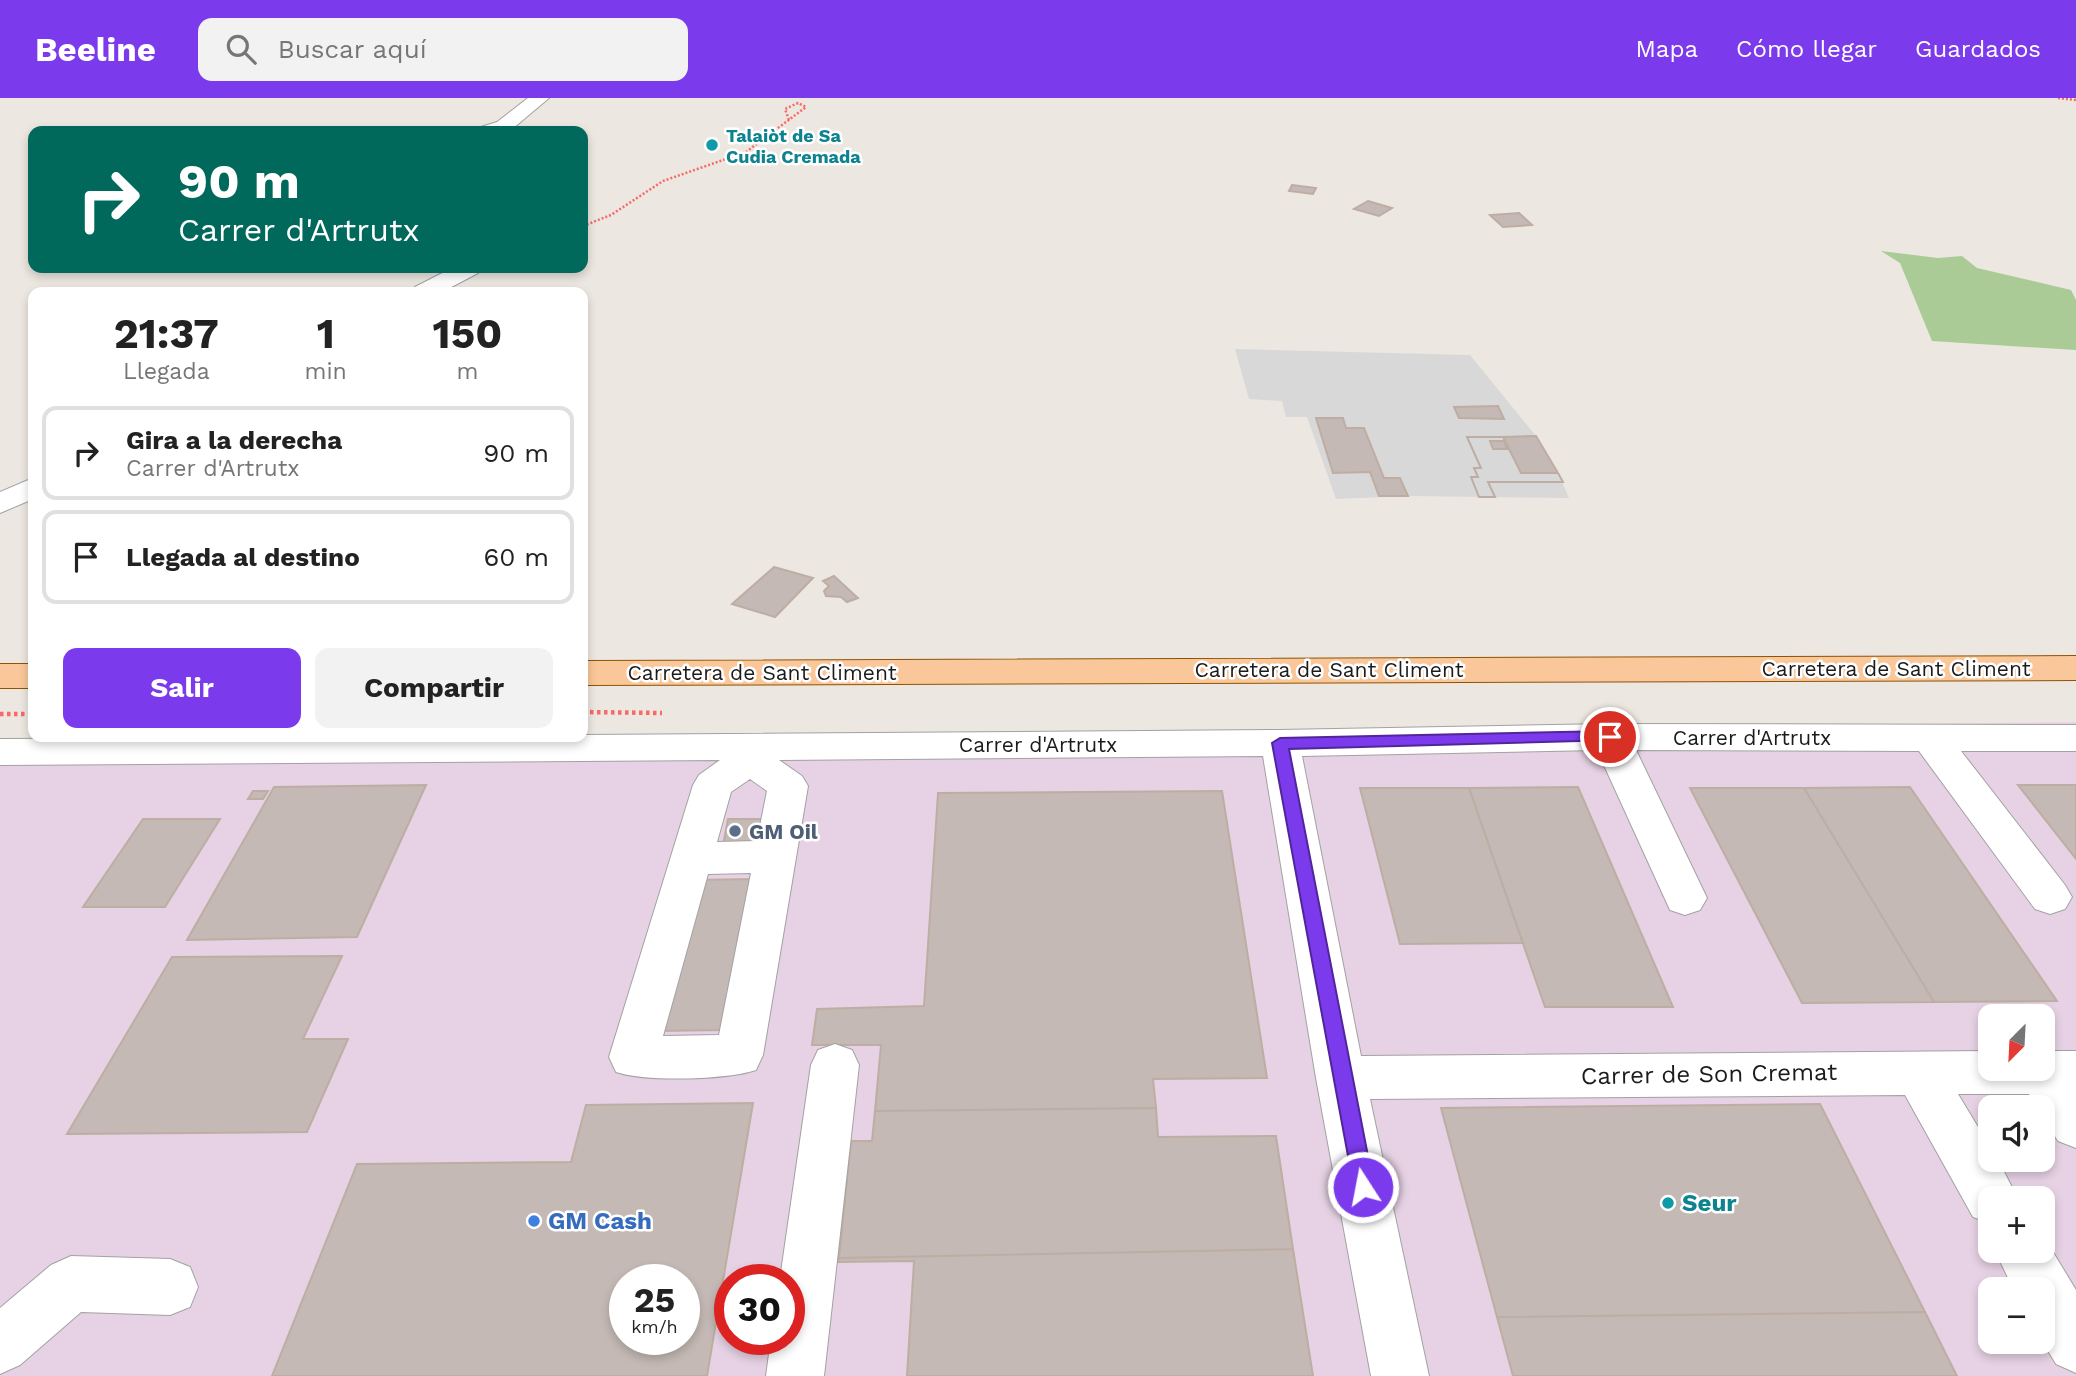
<!DOCTYPE html>
<html lang="es">
<meta charset="utf-8">
<style>
body{margin:0;font-family:"Work Sans",sans-serif;background:#f2f2f2;color:#222;height:100vh;display:flex;flex-direction:column;font-size:26px;white-space:nowrap}
*{box-sizing:border-box;margin:0}
p{font-size:23px;color:#767676}
.icon{flex:none;width:38px;height:38px;fill:none;stroke:currentColor;stroke-width:2;stroke-linecap:round;stroke-linejoin:round}
.map{position:relative;flex:1;overflow:hidden}
.sheet{position:absolute;left:28px;top:189px;width:560px;height:455px;display:flex;flex-direction:column;background:#fff;border-radius:14px;box-shadow:0 4px 10px #0003}
.sheet>*{flex:none}
.guide{position:absolute;left:28px;top:28px;width:560px;height:147px;border-radius:14px;box-shadow:0 4px 10px #0003;background:#00695c;color:#fff;overflow:hidden}
.needle{width:46px;rotate:204deg}
.buttons{position:absolute;left:1978px;top:906px;display:grid;gap:14px}
.buttons a{display:grid;place-items:center;width:77px;height:77px;border-radius:14px;background:#fff;box-shadow:0 4px 10px #0003;font-size:35px}
.speed{position:absolute;left:609px;top:1166px;display:flex;gap:14px;font-size:35px;font-weight:700;text-align:center}
.speed>*{display:grid;place-content:center;width:91px;height:91px;border-radius:50%;background:#fff;box-shadow:0 4px 10px #0003;line-height:1}
.speed small{font-size:18px;font-weight:400}
.speed .limit{border:10px solid #d22;background:#fff;color:#111}
.pin{position:absolute;display:grid;place-items:center;width:60px;height:60px;color:#fff;margin:-30px;border:4px solid #fff;border-radius:50%;box-shadow:0 2px 7px #0007}
.me{position:absolute;width:77px;margin:-38px;rotate:349deg;stroke-linejoin:round;filter:drop-shadow(0 0 5px #0008)}
.turn{display:flex;align-items:center;gap:24px;height:147px;padding:0 35px;font-size:32px}
.turn .icon{width:91px;height:91px;stroke-width:2.5}
.turn b{display:block;font-size:49px;line-height:60px}
.eta{display:flex;justify-content:space-evenly;align-items:center;height:119px;text-align:center}
.eta b{font-size:42px;font-weight:700;line-height:49px}
.button{display:flex;gap:14px;margin-top:auto;padding:14px 35px}
.button a{flex:1;height:80px;border-radius:14px;background:#7c3aed;color:#fff;font-size:28px;font-weight:700;line-height:80px;text-align:center}
.button a+a{background:#f2f2f2;color:#222}
ul{padding:0;list-style:none}
li{display:flex;align-items:center;gap:21px;height:94px;margin:0 14px 10px;padding:0 21px;border:4px solid #e0e0e0;border-radius:14px}
li div{flex:1}
li b{display:block;font-size:26px}
li em{font-style:normal}
header{display:flex;align-items:center;gap:42px;box-sizing:border-box;height:98px;padding:0 35px;background:#7c3aed;color:#fff}
header strong{font-size:33px}
nav{display:flex;gap:38px;margin-inline-start:auto;font-size:24px}
.search{width:490px;height:63px;background:#f2f2f2;display:flex;align-items:center;gap:18px;box-sizing:border-box;padding:0 24px;border-radius:14px;color:#767676;font-size:26px}
.map>svg:first-child{display:block}
.residential{fill:#d9d8d8}
.industrial{fill:#e6d2e4;fill-rule:evenodd}
.forest{fill:#aacb96}
.building{fill:#c4b9b4;stroke:#beada3;stroke-width:2;fill-rule:evenodd}
.lines{fill:none;stroke-linecap:round;stroke-linejoin:round}
.minor-casing{stroke:#a2a2a2;stroke-width:2}
.major-casing{stroke:#8e5404;stroke-width:2}
.path-far1{stroke:#f66a68;stroke-width:2.5;stroke-dasharray:2 2;stroke-linecap:butt}
.path{stroke:#f66a68;stroke-width:4.5;stroke-dasharray:3.5 3.5;stroke-linecap:butt}
.minor{fill:#fff;fill-rule:evenodd}
.major{fill:#f9c799;fill-rule:evenodd}
.route{fill:#7c3aed;stroke:#51269a;stroke-width:2}
.culture-dot{fill:#0f9aa8;stroke:#fff;stroke-width:2.5}
.service-dot{fill:#5c6f8a;stroke:#fff;stroke-width:2.5}
.shop-dot{fill:#3f7fe0;stroke:#fff;stroke-width:2.5}
.labels{text-anchor:middle;dominant-baseline:central;stroke-width:5;stroke-linejoin:round;paint-order:stroke}
.far-culture-label{font-size:18px;font-weight:bold;fill:#0d838f;stroke:#fff;text-anchor:start}
.street-label{font-size:21px;fill:#1b1b1b;stroke:#fff}
.service-label{font-size:21px;font-weight:bold;fill:#4e5e75;stroke:#fff;text-anchor:start}
.near-street-label{font-size:24px;fill:#1b1b1b;stroke:#fff}
.near-culture-label{font-size:24px;font-weight:bold;fill:#0d838f;stroke:#fff;text-anchor:start}
.near-shop-label{font-size:24px;font-weight:bold;fill:#366cbe;stroke:#fff;text-anchor:start}
</style>
<header>
<strong>Beeline</strong>
<div class="search"><svg class="icon" aria-label="search" viewBox="0 0 24 24"><circle cx="10" cy="10" r="6"/><path d="M15 15l6 6"/></svg>Buscar aquí</div>
<nav><a>Mapa</a><a>Cómo llegar</a><a>Guardados</a></nav>
</header>
<div class="map">
<svg width="2076" height="1278" viewBox="0 0 2076 1278">
<rect width="100%" height="100%" fill="#ece7e0"/>
<path class="residential" d="M1235,251L1470,257L1536,338L1558,375L1569,400L1408,398L1336,401L1307,319H1286L1282,303L1249,301Z"/>
<path class="industrial" d="M2076,624V1278H0V649ZM1990,919H2042V971H1990ZM1990,1010H2042V1062H1990ZM1990,1101H2042V1153H1990ZM625,1181H684V1241H625ZM730,1181H789V1241H730ZM1990,1192H2042V1244H1990Z"/>
<path class="forest" d="M1881,153L1938,160L1962,158L1977,170L2071,192L2076,202V252L1932,243L1900,165Z"/>
<path class="building" d="M1292,87L1316,90L1313,96L1289,93Z
M1368,103L1392,110L1379,118L1354,111Z
M1519,115L1532,127L1503,129L1490,117Z
M1498,308L1504,321L1459,320L1454,309Z
M1316,320H1343L1346,330H1364L1384,380H1400L1408,398H1379L1370,374L1333,375Z
M1536,338L1558,375H1521L1503,339Z
M1467,339H1503L1521,375H1558L1563,384H1488L1495,399H1479L1471,379H1478L1474,370H1481ZM1490,343H1504L1507,351H1493Z
M1467,339H1503L1521,375H1558L1563,384H1488L1495,399H1479L1471,379H1478L1474,370H1481Z
M774,469L813,480L775,519L732,506Z
M834,478L858,500L847,504L841,499L826,498L824,493L829,488L823,483Z
M426,687L357,839L187,842L274,689Z
M2018,687H2076V761Z
M1578,689L1673,909H1545L1469,690Z
M1910,689L2057,903L1934,904L1804,690Z
M1360,690H1469L1523,845L1400,846Z
M1690,690H1804L1934,904L1802,905Z
M253,693H268L263,701H248Z
M1222,693L1267,980L1153,981L1156,1010L875,1013L881,947H812L817,911L924,908L938,695Z
M143,721H220L165,809H83Z
M728,721H762L758,746L723,747Z
M754,781L725,932L657,933L693,782Z
M342,858L303,941H348L307,1034L67,1036L172,859Z
M753,1005L707,1278H272L357,1066L571,1064L586,1007ZM625,1181H684V1241H625Z
M1820,1006L1925,1214L1497,1219L1441,1010Z
M1156,1010L1158,1039L1276,1038L1293,1151L839,1160L851,1043H872L875,1013Z
M1293,1151L1313,1278H907L914,1163L838,1164L839,1160Z
M1925,1214L1957,1278H1513L1497,1219Z"/>
<g class="lines">
<g class="minor-casing">
<path id="minor" d="M528,0H549L511,32L478,33L481,29L497,24Z
M452,170H482L478,175L442,194H412L415,189Z
M33,380V401L0,415V394Z
M1610,626L2076,627V653H1961L2065,787L2072,799L2065,811L2050,816L2035,811L1919,653L1636,652L1707,800L1700,812L1685,817L1670,812L1597,652L1302,658L1361,958L1990,953V971H2042V953H2076V1050L2058,1043L2042,1018V1010H2037L2029,996H1958L1990,1049V1062H1998L2018,1101H1990V1125L1973,1119L1905,997L1370,1001L1429,1278H1371L1316,980L1263,658L779,662L802,678L808,688L763,957L756,972C726,982 645,984 616,974L609,959L693,687L699,677L720,662L0,667V641L583,639V637L1280,632ZM750,681L767,693L757,743L717,744L731,694ZM751,775L719,937L663,938L708,776Z
M835,946L852,952L859,967L824,1278H766L771,1241H789V1181H780L811,967L818,952Z
M2042,1136L2076,1192V1275L2056,1266L2042,1243V1192H2014L1995,1153H2042Z
M71,1158L170,1161L190,1169L198,1189L190,1209L170,1217L81,1214L20,1267L0,1276V1210L51,1167Z"/>
</g>
<g class="major-casing">
<path id="major" d="M2076,558V582L583,587V563Z
M0,566H33V590H0Z"/>
</g>
<path class="path-far1" d="M2058,0L2076,2
M583,128L611,117L663,83L746,54L806,9L798,5L785,11L789,22"/>
<path class="path" d="M583,614L662,615
M0,616H33"/>
<use href="#minor" class="minor"/>
<use href="#major" class="major"/>
</g>
<path class="route" d="M1610,633L1616,635L1618,639L1616,642L1289,651L1374,1089L1370,1096L1363,1099L1355,1096L1272,645L1280,640Z"/>
<g class="culture-dot">
<circle cx="712" cy="47" r="7"/>
<circle cx="1668" cy="1105" r="7"/>
</g>
<circle class="service-dot" cx="735" cy="733" r="7"/>
<circle class="shop-dot" cx="534" cy="1123" r="7"/>
<g class="labels">
<g class="far-culture-label">
<text x="726" y="37">Talaiòt de Sa<tspan x="726" dy="21">Cudia Cremada</tspan></text>
</g>
<g class="street-label">
<text x="1896" y="570">Carretera de Sant Climent</text>
<text x="1329" y="571">Carretera de Sant Climent</text>
<text x="762" y="574">Carretera de Sant Climent</text>
<text x="1752" y="639">Carrer d'Artrutx</text>
<text x="1038" y="646">Carrer d'Artrutx</text>
</g>
<g class="service-label">
<text x="749" y="733">GM Oil</text>
</g>
<g class="near-street-label">
<text transform="translate(1709 976) rotate(-1)">Carrer de Son Cremat</text>
</g>
<g class="near-culture-label">
<text x="1682" y="1105">Seur</text>
</g>
<g class="near-shop-label">
<text x="548" y="1123">GM Cash</text>
</g>
</g>
</svg>
<div class="buttons">
<a><svg class="needle" viewBox="-14 -14 28 28"><path d="M0-13l5 13h-10z" fill="#e53935"/><path d="M0 13l5-13h-10z" fill="#767676"/></svg></a>
<a><svg class="icon" aria-label="sound" viewBox="0 0 24 24"><path d="M4 9h4l5-4v14l-5-4H4zM17 9q2 3 0 6"/></svg></a>
<a>+</a>
<a>−</a>
</div>
<div class="speed"><div>25<small>km/h</small></div><div class="limit">30</div></div>
<div class="pin" style="left:1610px;top:639px;background:#d93025"><svg class="icon" aria-label="arrive" viewBox="0 0 24 24"><path d="M6 21V4h12l-3 4 3 4H6"/></svg></div>
<svg class="me" style="left:1363px;top:1089px" viewBox="-20 -20 40 40"><circle r="17" fill="#7c3aed" stroke="#fff" stroke-width="3"/><path d="M0-11L8 9 0 5-8 9z" fill="#fff"/></svg>
<div class="guide">
<div class="turn"><svg class="icon" aria-label="right" viewBox="0 0 24 24"><path d="M7 20v-9h11M14 6l5 5-5 5"/></svg><div><b>90 m</b>Carrer d'Artrutx</div></div>
</div>
<section class="sheet">
<div class="eta">
<div><b>21:37</b><p>Llegada</p></div>
<div><b>1</b><p>min</p></div>
<div><b>150</b><p>m</p></div>
</div>
<ul>
<li><svg class="icon" aria-label="right" viewBox="0 0 24 24"><path d="M7 20v-9h11M14 6l5 5-5 5"/></svg><div><b>Gira a la derecha</b><p>Carrer d'Artrutx</p></div><em>90 m</em></li>
<li><svg class="icon" aria-label="arrive" viewBox="0 0 24 24"><path d="M6 21V4h12l-3 4 3 4H6"/></svg><div><b>Llegada al destino</b></div><em>60 m</em></li>
</ul>
<div class="button"><a>Salir</a><a>Compartir</a></div>
</section>
</div>
